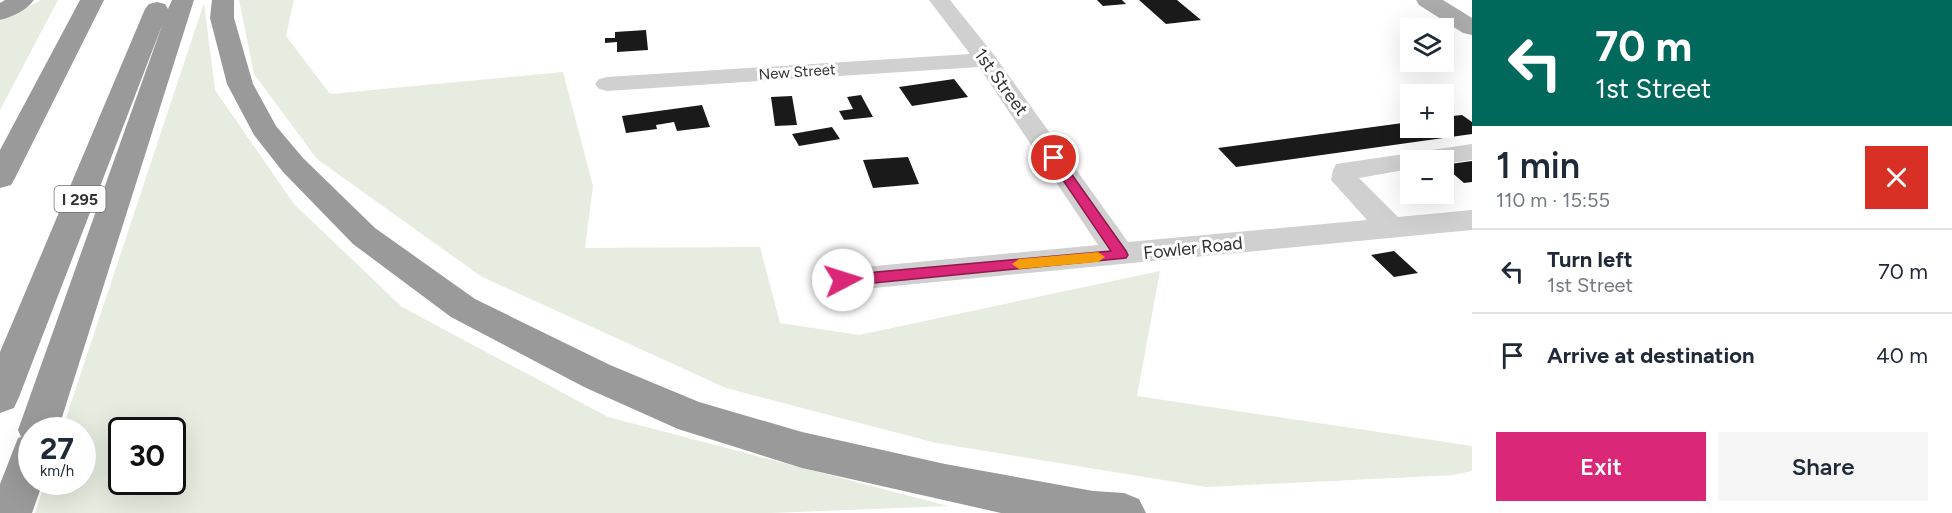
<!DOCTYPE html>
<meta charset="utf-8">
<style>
body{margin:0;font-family:Figtree,sans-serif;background:#f6f6f7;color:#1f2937;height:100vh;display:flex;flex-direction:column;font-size:22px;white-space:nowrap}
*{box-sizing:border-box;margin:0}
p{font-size:20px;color:#747a83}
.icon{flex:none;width:33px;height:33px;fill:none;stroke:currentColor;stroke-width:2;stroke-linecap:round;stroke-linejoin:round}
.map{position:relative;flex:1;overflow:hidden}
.side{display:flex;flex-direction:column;background:#fff;width:480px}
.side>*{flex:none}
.guide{background:#00695c;color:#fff;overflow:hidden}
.controls{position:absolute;left:1400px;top:18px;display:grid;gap:12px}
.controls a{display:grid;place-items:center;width:54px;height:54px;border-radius:0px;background:#fff;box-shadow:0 6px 24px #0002;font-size:30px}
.speed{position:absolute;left:18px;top:417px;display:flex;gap:12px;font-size:30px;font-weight:700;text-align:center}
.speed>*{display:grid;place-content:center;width:78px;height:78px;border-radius:50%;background:#fff;box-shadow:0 6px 24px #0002;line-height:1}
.speed small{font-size:15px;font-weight:400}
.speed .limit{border:3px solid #111;border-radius:9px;background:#fff;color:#111}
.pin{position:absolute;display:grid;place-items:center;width:51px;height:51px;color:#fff;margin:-26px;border:3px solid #fff;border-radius:50%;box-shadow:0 2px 6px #0007}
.me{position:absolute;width:66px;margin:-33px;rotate:85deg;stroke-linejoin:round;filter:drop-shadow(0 0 4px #0008)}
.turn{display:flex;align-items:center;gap:21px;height:126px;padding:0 24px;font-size:27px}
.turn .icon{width:78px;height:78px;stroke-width:2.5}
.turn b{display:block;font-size:42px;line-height:51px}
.round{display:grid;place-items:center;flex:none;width:63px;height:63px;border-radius:0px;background:#f6f6f7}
.summary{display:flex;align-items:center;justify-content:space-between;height:102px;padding:0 24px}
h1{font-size:36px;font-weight:600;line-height:45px}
.primary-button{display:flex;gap:12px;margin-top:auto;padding:12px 24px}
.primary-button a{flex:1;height:69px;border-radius:0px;background:#db2777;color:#fff;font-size:24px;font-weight:600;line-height:69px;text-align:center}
.primary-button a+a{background:#f6f6f7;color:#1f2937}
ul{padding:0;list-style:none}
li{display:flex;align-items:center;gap:18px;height:84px;padding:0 24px;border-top:2px solid #e0e1e3}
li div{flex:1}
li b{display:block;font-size:22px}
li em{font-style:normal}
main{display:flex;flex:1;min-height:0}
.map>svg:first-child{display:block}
.green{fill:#e6ecdf;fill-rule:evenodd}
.building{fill:#1a1a1a}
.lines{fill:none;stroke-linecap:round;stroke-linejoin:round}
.minor{fill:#d0d0d0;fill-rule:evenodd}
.major{fill:#ababab;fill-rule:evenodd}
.highway{fill:#9a9a9a;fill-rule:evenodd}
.route{fill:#db2777;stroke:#8e194d;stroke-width:1.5}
.slow{fill:#f59e0b}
.labels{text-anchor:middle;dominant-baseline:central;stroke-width:6;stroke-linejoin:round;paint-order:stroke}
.far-street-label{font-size:15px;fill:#333;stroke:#fff}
.shield{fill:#fff;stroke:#707070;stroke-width:1.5}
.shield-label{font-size:16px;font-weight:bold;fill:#333}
.street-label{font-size:18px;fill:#333;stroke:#fff}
</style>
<main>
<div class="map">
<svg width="1472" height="513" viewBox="0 0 1472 513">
<rect width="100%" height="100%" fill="#fff"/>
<path class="green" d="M41,0H58L0,110V21Z
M239,0H294L286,36L330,94L563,72L593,186L585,248L760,247L780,323L859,335L1160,271L1137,396L1472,446V471L1454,475L1206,487L936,443L726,388L482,277L317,159L254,74Z
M204,3L215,90L294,204L402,307L608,417L948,506L772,513H35L45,482H82V430H62ZM122,430H172V482H122Z"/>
<path class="building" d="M1097,0H1122L1126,4L1103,6Z
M1139,0H1177L1201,20L1166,24Z
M646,30L648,50L617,52V42L605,43V38H615V32Z
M954,79L968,97L912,106L899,87Z
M861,95L873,117L844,120L839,111L853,109L847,97Z
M792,96L797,125L775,126L771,97Z
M702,105L710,127L677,131L674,122L656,125L657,129L626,133L622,116Z
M1462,115L1472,122V134L1236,167L1218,148L1410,122V128H1443V117Z
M832,127L840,139L799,146L792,134Z
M908,157L919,184L873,188L863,160Z
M1472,161V182L1464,183L1443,165Z
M1394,251L1418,273L1394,277L1371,255Z"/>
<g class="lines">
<path class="minor" d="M929,0H950L994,55L1128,242L1367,220L1331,180L1333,170L1336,164L1472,144V160L1443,164V160H1410V169L1359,178L1398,217L1472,210V230L843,291L832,288L828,280L832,272L843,269L1098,245L979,67L607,91L599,89L595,84L599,79L607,77L970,54Z"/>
<path class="major" d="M1416,0H1443L1472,18V35L1463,33L1419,5Z"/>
<path class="highway" d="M5,0H34C27,10 12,17 0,20V3Z
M80,0H104L15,178L11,185L0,188V150Z
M172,0H194L58,430H32V482H43L32,513H0V484L18,438L21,437L18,430L163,23L19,397L14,408L0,413V352L145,9L149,4L157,2L165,4L168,9Z
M212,0H234V18L253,84L276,126L303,158L375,228L475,299L610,365L699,402L802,432L945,464L1093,491L1124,493L1139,499L1146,513H1001L802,468L678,429L584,387L451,317L353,244L283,172L254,135L227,84L210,18Z"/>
</g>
<path class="route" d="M1054,154L1058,155L1126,251L1128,255L1126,258L843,286L838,284L836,280L838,277L843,275L1111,251L1048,158Z"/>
<path class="slow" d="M1098,252L1105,257L1098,262L1019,269L1012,264L1019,259Z"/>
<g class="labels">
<g class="far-street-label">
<text transform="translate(797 72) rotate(-4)">New Street</text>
</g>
<rect class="shield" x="54.5" y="186" width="51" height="26" rx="4.5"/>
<g class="shield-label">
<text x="80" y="199">I 295</text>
</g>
<g class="street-label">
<text transform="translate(1001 82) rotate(54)">1st Street</text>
<text transform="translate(1193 248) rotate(-6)">Fowler Road</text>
</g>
</g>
</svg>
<div class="controls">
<a><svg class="icon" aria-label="layers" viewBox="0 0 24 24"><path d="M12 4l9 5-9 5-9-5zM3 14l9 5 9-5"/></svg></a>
<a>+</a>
<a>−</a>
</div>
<div class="speed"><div>27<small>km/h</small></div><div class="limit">30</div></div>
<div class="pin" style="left:1054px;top:158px;background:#d93025"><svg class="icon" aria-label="arrive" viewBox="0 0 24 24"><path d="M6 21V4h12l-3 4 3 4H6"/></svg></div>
<svg class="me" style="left:843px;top:280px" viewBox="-20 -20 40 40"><circle r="19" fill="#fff"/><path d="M0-13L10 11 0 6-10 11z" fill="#db2777"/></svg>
</div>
<section class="side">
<div class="guide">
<div class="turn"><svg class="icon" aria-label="left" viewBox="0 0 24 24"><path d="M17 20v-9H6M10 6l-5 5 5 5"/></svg><div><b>70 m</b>1st Street</div></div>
</div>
<div class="summary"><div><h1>1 min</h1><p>110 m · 15:55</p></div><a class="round" style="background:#d93025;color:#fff"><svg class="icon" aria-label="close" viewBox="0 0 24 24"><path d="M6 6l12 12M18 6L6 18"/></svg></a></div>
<ul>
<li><svg class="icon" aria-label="left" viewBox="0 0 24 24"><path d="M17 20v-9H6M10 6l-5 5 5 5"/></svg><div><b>Turn left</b><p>1st Street</p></div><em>70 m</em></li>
<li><svg class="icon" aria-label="arrive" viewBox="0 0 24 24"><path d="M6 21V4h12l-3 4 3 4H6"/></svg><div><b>Arrive at destination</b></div><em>40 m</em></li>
</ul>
<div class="primary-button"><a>Exit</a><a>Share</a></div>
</section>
</main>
